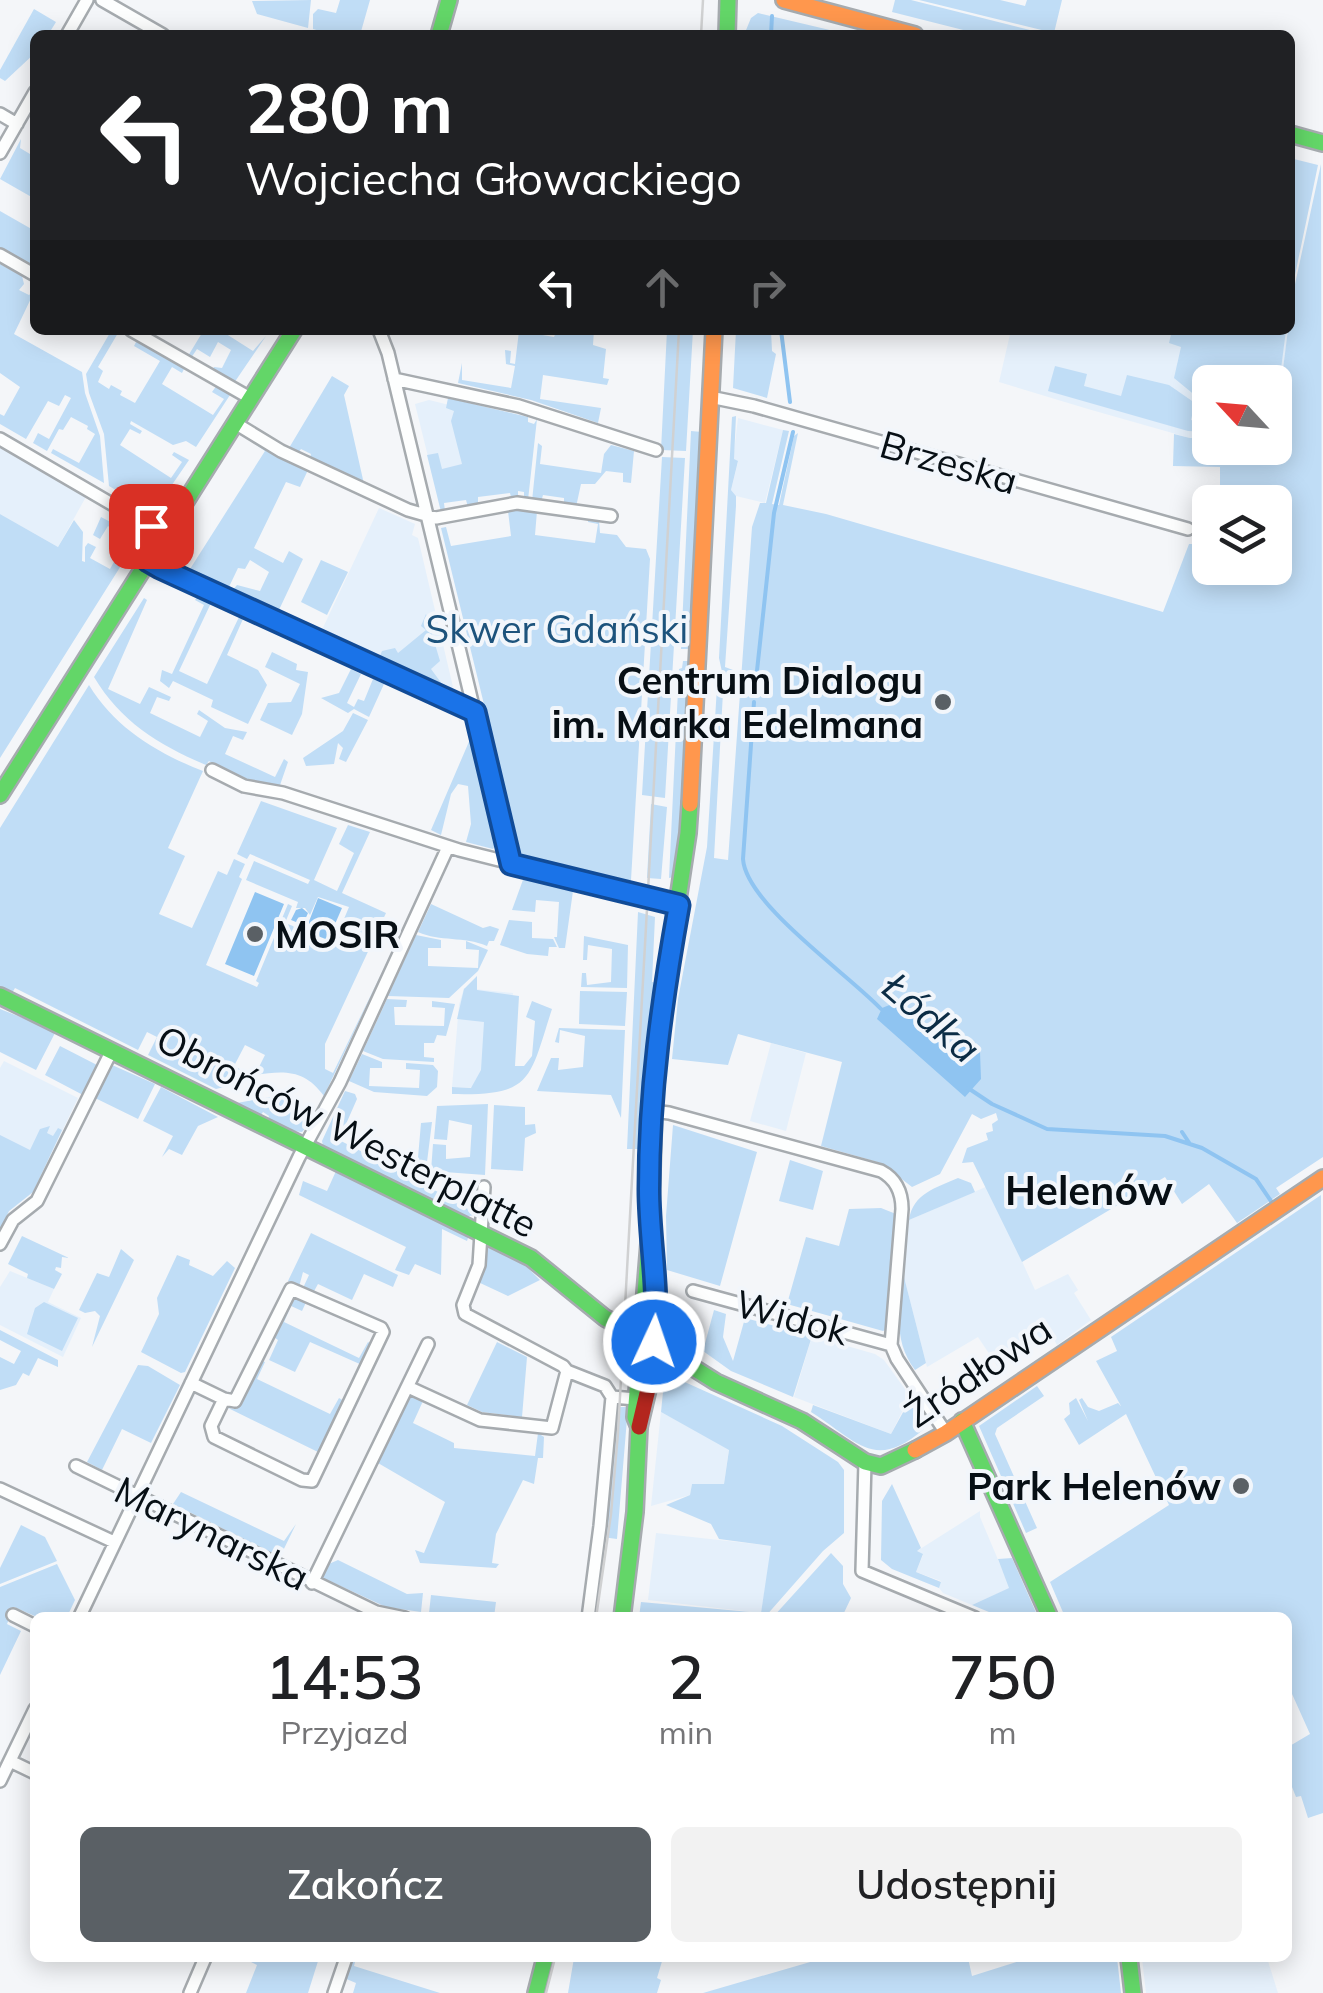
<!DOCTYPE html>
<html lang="pl">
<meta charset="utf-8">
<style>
body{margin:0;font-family:Mulish,sans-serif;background:#f2f2f2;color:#202124;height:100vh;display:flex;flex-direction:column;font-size:38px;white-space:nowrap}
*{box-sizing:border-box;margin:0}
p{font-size:32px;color:#757577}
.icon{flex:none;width:55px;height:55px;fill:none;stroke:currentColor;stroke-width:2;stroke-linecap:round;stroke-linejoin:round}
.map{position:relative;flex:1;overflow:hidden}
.sheet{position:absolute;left:30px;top:1612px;width:1262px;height:350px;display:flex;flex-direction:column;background:#fff;border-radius:15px;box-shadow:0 5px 25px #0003}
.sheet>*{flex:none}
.banner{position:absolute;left:30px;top:30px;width:1265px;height:305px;border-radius:15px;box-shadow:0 5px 25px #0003;background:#202124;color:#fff;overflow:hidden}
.needle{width:65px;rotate:296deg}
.fabs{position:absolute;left:1192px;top:365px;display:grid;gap:20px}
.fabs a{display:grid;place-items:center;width:100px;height:100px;border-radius:15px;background:#fff;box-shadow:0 5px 25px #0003;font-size:50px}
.pin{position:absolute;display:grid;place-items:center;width:85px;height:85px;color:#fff;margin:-42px;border-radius:20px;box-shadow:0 5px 15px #0006}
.me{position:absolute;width:110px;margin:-55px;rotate:3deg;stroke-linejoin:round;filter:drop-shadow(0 0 8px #0008)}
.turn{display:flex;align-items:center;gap:35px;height:210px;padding:0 50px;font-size:45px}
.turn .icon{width:130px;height:130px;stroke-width:2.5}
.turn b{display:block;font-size:70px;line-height:85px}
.lanes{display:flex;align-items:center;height:95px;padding:0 50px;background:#0003;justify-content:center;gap:50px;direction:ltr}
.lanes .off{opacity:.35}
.eta{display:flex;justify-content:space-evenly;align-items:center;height:170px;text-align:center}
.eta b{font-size:60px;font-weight:600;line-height:70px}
.button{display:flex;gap:20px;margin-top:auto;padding:20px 50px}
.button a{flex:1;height:115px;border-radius:15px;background:#5a6065;color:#fff;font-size:40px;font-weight:600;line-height:115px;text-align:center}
.button a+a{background:#f2f2f2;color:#202124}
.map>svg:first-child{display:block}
.built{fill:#e5f0fb}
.green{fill:#c0ddf6}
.water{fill:#8fc4f1}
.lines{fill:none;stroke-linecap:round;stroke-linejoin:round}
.stream{stroke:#8fc4f1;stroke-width:4}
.street-casing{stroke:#a6abaf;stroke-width:16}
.fast-casing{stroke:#a6abaf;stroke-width:20}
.slow-casing{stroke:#a6abaf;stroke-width:20}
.jam-casing{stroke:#a6abaf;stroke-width:20}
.street{stroke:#fdfefe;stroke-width:11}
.fast{stroke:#63d668;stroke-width:15}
.slow{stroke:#ff974d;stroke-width:15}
.jam{stroke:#b3261e;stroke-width:15}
.tram{stroke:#d0d1d2;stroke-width:2.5}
.route-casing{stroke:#114b97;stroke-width:25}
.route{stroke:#1a73e8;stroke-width:18}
.poi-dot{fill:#5a6065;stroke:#f2f6fb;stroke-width:4}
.labels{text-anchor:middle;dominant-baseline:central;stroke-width:8;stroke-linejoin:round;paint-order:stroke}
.street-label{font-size:38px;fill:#070f15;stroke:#f2f6fb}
.park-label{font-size:38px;fill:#1d537c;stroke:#f2f6fb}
.poi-label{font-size:38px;font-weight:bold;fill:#070f15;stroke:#f2f6fb;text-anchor:end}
.water-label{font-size:40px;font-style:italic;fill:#0b2c45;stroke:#f2f6fb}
.neighbourhood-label{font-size:40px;font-weight:bold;fill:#070f15;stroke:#f2f6fb}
</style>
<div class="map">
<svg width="1323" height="1993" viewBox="0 0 1323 1993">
<rect width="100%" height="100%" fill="#f4f6f9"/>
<path class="built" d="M1011,330H1288L1278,408L1275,412V382H1210V438H1190L1088,409L999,382Z
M429,400L526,424L437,493L415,404Z
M738,418L783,430L765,503L736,496L731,490L738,462L733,460Z
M0,448L87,495L58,547L0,514Z
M379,508L415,524L412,535L418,538L453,687L448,692L321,632Z
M464,988L513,993L505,1089L452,1087L459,1005Z
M771,1043L806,1053L786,1131L750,1121Z
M4,1061L78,1098L33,1192L9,1211L0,1230V1068Z
M988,1186L1035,1290L1068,1274L1078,1290L1074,1293L1091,1320L1057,1345L1050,1332L998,1367L978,1337L927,1367L904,1277L909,1220Z
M10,1271L54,1289L48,1302L81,1318L63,1357L0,1325V1287Z
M812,1336L875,1354L884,1360L910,1396L891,1434L794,1397Z
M661,1412L729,1449L724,1484H692L690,1495L651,1506Z
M980,1511V1517L1010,1588L972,1605L943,1593L939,1588L941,1581L916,1572L923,1555L917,1551Z
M656,1533L772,1546L761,1613L648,1600Z
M1142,1958H1267L1278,1993H1146Z"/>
<path class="green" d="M311,0L308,28L257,14L252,1Z
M340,0H370L360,35H334L313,29V14L318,9L336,13Z
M895,0H911L1050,35H983L892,12Z
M919,0H1000L1025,6L1027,0H1062L1054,33Z
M34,9L56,22L48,35H35V53L5,81L0,78V70Z
M758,13L851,35H744L751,18Z
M21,139L20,148L35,157V199L0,179Z
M1290,158L1318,165L1290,299Z
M1321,164L1323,1157L1276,1188L1280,1194L1237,1223L1209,1184L1182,1204L1165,1177L1022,1262L973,1162L962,1163L967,1148L988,1140L986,1133L993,1131L992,1124L998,1120L996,1113L981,1119L972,1114L940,1174L912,1187L881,1163L821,1146L842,1062L738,1034L728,1065L672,1059L678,999L707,847L717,687L722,683L731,688L723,692L714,858L728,860L752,527L760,503H766L783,430L789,431L772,504L779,505L794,436L798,433L783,505L826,514L1163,612L1189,544H1192L1193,517L1210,518V568H1275V502H1220V467L1173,466L1174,434L1190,438H1210V448H1275V412L1278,408L1292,298Z
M0,211L35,231V269L0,249Z
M0,264L22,276L24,284L19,290L29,295L35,290L14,334L82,372L85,393L100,436L104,483L51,453L53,449L79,463L95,434L87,429L88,426L71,417L63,430L59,429L47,451L33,443L38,433L49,439L71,398L65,395L59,406L48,401L26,439L0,424V414L4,416L20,387L0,373Z
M120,330L124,332L123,335L118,333L98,367L103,371L98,382L109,389L111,385L122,391L120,395L135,403L160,361L134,346L137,340L185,367L182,373L172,367L162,384L213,415L224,399L212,392L217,385L230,395L196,447L186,441L173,445L131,421L130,424L142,431L140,434L130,429L120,445L171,478L182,462L172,455L174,452L189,460L165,495L154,488L149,497L159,503L153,512L109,486L104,434L89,393L86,374L111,331Z
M197,330H220L253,351L266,336L234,383L212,370L214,367L222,368L231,350L218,342L210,357L197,349L191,358L188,356L202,333Z
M557,330H594L593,345L606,349L603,378L609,379L607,385L543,375L540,399L601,408L598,423L531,400L458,383L462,363V380L511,388L515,366L506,364L505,350L511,351L510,363L515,364L519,331L554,337Z
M667,330H693L686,451L661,450Z
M736,330H771L772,351L776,354L767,398L733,388Z
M1172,330H1286L1276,408L1275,382H1210V395L1198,393L1197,397L1174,378L1181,347L1169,343Z
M1055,366L1087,374L1084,386L1121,396L1127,375L1169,385L1195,403L1191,420L1210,425V432L1188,431L1048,391Z
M332,376L349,386L344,395L364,484L310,458L311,454L301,449L298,453L289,448Z
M448,398L528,417V422L534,424L537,419L528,500H524V492L518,491V500L512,501L510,493L478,497V505L468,507L466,500L444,503L445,511L441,512L427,455L438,453L442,469L462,464L451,421L454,411L446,408Z
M736,416L734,459L738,461L731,490L736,496V506L725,667L733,670L732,677L722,672L719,658L732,417Z
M691,431L702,432L691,649H681Z
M251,438L308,470L300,487L286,482L254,548L283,563L289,551L303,559L278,612L232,591L237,585L260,591L269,572L250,560L245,569L238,568L228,589L172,563L174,560L190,569L265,451L249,440Z
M538,443L542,446L540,464L601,473L604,454L611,445L634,451L631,483L623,482V473L606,471L595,484H581L576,507L564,505V498L543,495L541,502L532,501Z
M662,457L685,458L665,798L642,795Z
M508,511H537L535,535L595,543L598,524L588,522V518L599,520L600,533L617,535L626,547L646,549L650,559L631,880L624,884L521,856L441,528L446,527L451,546L511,536Z
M0,514L58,547L74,520L83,532L82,561L85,562V547L88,543L96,547L90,558L110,569L126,540L108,526L100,539L93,535L101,517L139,537L0,758Z
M321,560L348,572L327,615L301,602Z
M197,596L211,603L179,671L207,684L239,617L243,619L227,655L258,670L267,685L248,724L211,707L213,700L173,681L169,688L160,681L162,670L172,674L204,605L195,600Z
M144,598L147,600L108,689L140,704L149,687L171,697L169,701L157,697L150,713L200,737L208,721L197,714L199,710L225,728L247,732L243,740L233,736L225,754L275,777L284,759L288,762L279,788L232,777L209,761L206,765C159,745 121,722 94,677Z
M426,614L440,661L431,669L448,692L379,658L382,651L395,648L398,653L426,630L421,626Z
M272,652L297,664L296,670L308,672L302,714L292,735L260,720L268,703L291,702L300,684L265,667Z
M683,661H690L681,819L674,877L669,878L679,669L682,668Z
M351,669L361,674L347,703L354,707L358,699L364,701L373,679L384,684L369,717L354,709L348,713L321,698L339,693Z
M89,685C115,728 157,753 203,771L168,848L185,856L159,914L192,928L218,871L227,875L234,859L245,864L239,877L242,879L206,965L257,987L259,983L256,981L288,904L292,906L285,923L293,926L303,938L331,950L349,907L318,897L310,915L305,908H296L298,902L246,880L254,861L308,884L310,880L250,854L247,859L237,854L261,801L337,828L314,880L337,891L354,853L339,844L348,825L370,832L342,893L386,913L325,1044V1069L333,1073L387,962L324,1096C305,1070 286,1070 255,1075L265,1055L245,1045L234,1066L253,1076L228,1080V1086L216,1089L148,1055L157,1037L147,1032L138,1050L15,988L12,993L0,988V828Z
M353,713L368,720L346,762L339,759L343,748L338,743L334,764L306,766L303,758L343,731Z
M471,737L497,843L493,849L466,842L471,824L468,786L458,784L451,794L441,835L431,830Z
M651,804L667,807L661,879L647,878Z
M524,877L573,891L565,948H559L554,937H557L559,902L536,900L535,912L512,910Z
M431,904L483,928L490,926L499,929L494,941H489L487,946C464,936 440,942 418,932Z
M638,912L655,917L652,982L658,983L642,1149H627Z
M509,920L532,922V938L553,939L557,947H549L548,956L527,954L500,945Z
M416,935L441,940V948H428V966L478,968L479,950L466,949V941L488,950L478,971L449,998L388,996Z
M584,936L628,945L627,988L581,987L582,973H586L587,985L611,982L612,949L588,945L587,960H583Z
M477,976V990L519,996L515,1066H524L532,1056L535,1021L526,1017L532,1001L552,1009C529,1080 533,1096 452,1094V1087L471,1088L481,1070L484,1022L457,1019L464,989Z
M580,991L627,992L625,1026L579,1024Z
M387,999L407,1000L406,1007H394L395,1025L444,1026L445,1008L432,1007V1001L455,1004L446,1036L437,1035L434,1043H424V1057L434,1058V1062L383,1059L363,1051Z
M0,1009L56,1031L36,1070L0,1052Z
M559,1028L625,1030L621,1118L611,1095L537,1091L551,1058H559L558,1070L583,1067L585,1036L560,1030L559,1043L555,1042Z
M60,1046L97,1065L83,1095L45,1075Z
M362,1054L382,1062V1068H370L369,1086L419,1088L420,1070L406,1069V1063L433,1065L438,1071L437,1087L427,1096L374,1092L349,1081Z
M112,1065L155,1084L138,1119L93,1097L108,1067Z
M161,1087L218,1117L198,1126L182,1155L169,1149L162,1157L173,1136L143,1121Z
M345,1091L355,1094L357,1099L339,1140L412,1177L417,1169L421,1123L432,1122L424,1186L448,1196L475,1200L477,1210L474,1215L464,1217L323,1146L322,1141Z
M282,1095L301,1104L311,1122L302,1132L292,1131L268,1119L269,1116L263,1112L261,1115L237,1103Z
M488,1104L485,1175L431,1171L433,1144L446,1145V1159L470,1157L472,1125L449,1120L447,1140L434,1139L437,1106Z
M494,1105L525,1107V1125L535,1124L536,1133L525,1138L523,1171L491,1169Z
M673,1125L757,1152L720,1286L667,1270L666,1216Z
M50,1126L47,1133L53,1136L58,1128L62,1130L33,1192L9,1211L0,1230V1135L30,1150L40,1129Z
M790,1160L823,1171L813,1210L779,1201Z
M336,1171L469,1235L467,1241L442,1229L441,1275L415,1264L409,1275L395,1270L406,1247L299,1195L303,1181L327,1191Z
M958,1178L971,1183L975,1192L909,1220C913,1193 936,1188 958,1178Z
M1321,1195L1323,1813L1308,1818L1301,1796L1296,1797L1288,1777V1747L1310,1734L1288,1685V1618L1065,1617L1050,1582L1169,1505L1126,1414L1079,1445L1064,1419L1070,1414L1069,1403L1076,1398L1088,1421L1079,1400L1082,1398L1088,1407L1099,1411L1118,1403L1121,1406L1096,1361L1117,1351L1111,1337Z
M881,1208L896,1214L887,1329L883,1331L787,1304L806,1237L839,1246L849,1209Z
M311,1233L398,1275L393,1287L364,1274L352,1300L318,1284L313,1293L303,1288L309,1275L303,1272L299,1287L288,1281Z
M22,1236L69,1258L62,1257L61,1268L56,1267L55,1270L62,1274L54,1289L27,1278L28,1274L8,1264Z
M488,1245L525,1265L540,1280L508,1296L478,1282L484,1271Z
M121,1249L134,1260L92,1347L100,1316L95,1311L85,1313L79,1310L97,1273L109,1277Z
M177,1255L190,1260L189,1265L213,1276L227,1261L235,1268L185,1372L181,1373L141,1352L159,1314L157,1298Z
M904,1277L926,1363L915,1370C893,1340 899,1312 904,1277Z
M295,1295L308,1298L302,1311L291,1306L284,1322L359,1358L368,1342L372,1344L362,1365L310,1342L295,1372L269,1360L278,1340L271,1335L287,1301Z
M44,1302L78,1318L62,1351L27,1334L35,1308Z
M714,1310L726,1314L723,1337L733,1361L745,1318L812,1336L793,1397L731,1371L703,1351Z
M0,1330L58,1360V1367L38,1358L29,1376L23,1373L16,1385L0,1390V1357L14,1364L21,1351L0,1340Z
M497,1342L527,1357L522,1417L482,1412L467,1405Z
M259,1360L265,1362L257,1379L330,1414L339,1398L344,1401L320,1453L228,1408L236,1409Z
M138,1365L148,1366L180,1385L151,1443L122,1429L102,1470L87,1462Z
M678,1379L782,1426L838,1462L844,1470V1533L823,1551L765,1617H639L641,1602L761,1613L771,1546L719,1539L711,1524L666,1505L690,1495L692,1484H724L729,1450L661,1412L664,1382Z
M1037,1386L1044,1396L997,1428L995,1434L1037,1528L1026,1533L979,1426Z
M416,1397L423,1401L413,1423L454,1443V1448L535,1456L538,1433L544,1437L543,1458H538L534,1484L523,1480L496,1534L492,1563L499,1564L496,1568L420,1563L415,1550L424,1553L445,1502L378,1463L408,1398Z
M813,1405L891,1434L907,1405H921L924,1429C874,1472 857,1441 811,1412Z
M617,1407H628L617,1539L602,1537Z
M892,1484L921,1548L917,1551L923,1554L916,1572L941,1582L939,1588L892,1569L881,1560L882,1501Z
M181,1492L284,1541L296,1524L280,1557L173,1504Z
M21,1525L45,1537L57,1561L0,1584V1568Z
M831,1553L843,1566V1584L851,1598L842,1617H773Z
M1012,1558L1038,1617H1001L972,1605L1009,1588L998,1559Z
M338,1560L407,1594L423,1593L421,1612L386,1607L321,1577L324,1566Z
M57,1564L75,1600L67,1617H37L14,1607L7,1624L21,1631L0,1675V1587Z
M431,1595L496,1602L494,1617L429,1613Z
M253,1958H319L308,1993H246L257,1965L251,1962Z
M351,1958H356L354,1966L440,1993H353L356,1983L344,1978Z
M574,1958H663L657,1978L661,1980L657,1993H568Z
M824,1958H968L972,1976L1029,1958H1117L1121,1993H703Z"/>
<path class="water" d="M255,892L284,904L254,976L225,964Z
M318,898L342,908L328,940L305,931L306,926L291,920L296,910L302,908L308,913L304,922L308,924Z
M892,1004C910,1008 929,1031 942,1044L968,1043L980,1052L981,1079L965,1097L877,1019L882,1008Z"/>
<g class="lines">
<path class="stream" d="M771,35L772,16
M781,330L790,402
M756,680L774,513L793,432
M754,702L743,859C746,904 848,974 881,1009
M968,1088L992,1104L1047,1129L1165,1136L1202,1148L1256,1179L1271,1201
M1182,1132L1190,1144"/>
<g class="street-casing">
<path id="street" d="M102,0L163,35
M67,35L87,0
M0,114L17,124
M0,153L35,92
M0,255L35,275
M131,330L250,398
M379,330L388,353L511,864
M394,379L519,406L656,450
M710,397L754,406L1188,529
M235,423L281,451L408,510L436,518L517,503L611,516
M0,439L165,535
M149,561L475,712
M212,770L244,786L283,793L459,850L679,905
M653,1111L669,1113L881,1171C896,1179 902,1192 902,1209L891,1345L897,1359L946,1433
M484,1187L479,1265L463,1305L465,1314L563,1366L567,1371L605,1386L612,1397L636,1399
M0,1244L13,1220L37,1201L112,1050
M693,1291L891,1345
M191,1383L224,1399L235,1401L291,1289L381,1328L383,1332L312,1481L302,1480L214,1437L211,1426L224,1399
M408,1387L480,1420L552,1428L567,1371
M865,1462L862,1571L975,1618
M76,1466L376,1612L405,1618
M0,1489L114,1542
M312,1583L428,1344
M13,1615L35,1626
M79,1618L299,1157L340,1082L448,847
M588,1618L600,1526L612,1397
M10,1761L35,1773
M0,1781L35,1709
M190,1993L205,1958
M334,1993L346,1958"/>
</g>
<g class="fast-casing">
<path id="fast" d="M439,35L449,0
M727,35L728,0
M1290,134L1323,143
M0,795L294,330
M0,996L531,1258L605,1318L654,1343L716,1382L802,1421L865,1462L881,1466L915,1450
M962,1421L1050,1618
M622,1618L635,1512L639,1427L635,1417L650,1231L656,1045L688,833L690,804
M1129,1958L1133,1993
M536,1993L545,1958"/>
</g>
<g class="slow-casing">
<path id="slow" d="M784,0L915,35
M690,804L714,330
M915,1450L946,1433L1323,1178"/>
</g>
<g class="jam-casing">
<path id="jam" d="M639,1427L653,1368L656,1264"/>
</g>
<use href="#street" class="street"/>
<use href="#fast" class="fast"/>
<use href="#slow" class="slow"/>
<use href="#jam" class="jam"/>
<path class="tram" d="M701,35L703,0
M596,1618L611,1514L618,1433L679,330
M546,1993L555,1958"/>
</g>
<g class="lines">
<g class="route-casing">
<path id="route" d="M151,526L165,535L148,561L160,568L475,712L511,864L679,905C662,999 649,1093 649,1189C649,1241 660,1290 654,1342"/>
</g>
<use href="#route" class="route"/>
</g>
<g class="poi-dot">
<circle cx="943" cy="702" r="10"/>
<circle cx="255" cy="934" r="10"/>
<circle cx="1241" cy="1486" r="10"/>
</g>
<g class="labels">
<g class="street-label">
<text transform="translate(949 462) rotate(16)">Brzeska</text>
<text transform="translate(347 1131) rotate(27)">Obrońców Westerplatte</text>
<text transform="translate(792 1317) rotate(15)">Widok</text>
<text transform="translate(978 1371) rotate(-34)">Źródłowa</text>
<text transform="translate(212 1533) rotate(26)">Marynarska</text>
</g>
<g class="park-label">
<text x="557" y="629">Skwer Gdański</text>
</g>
<g class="poi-label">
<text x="923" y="680">Centrum Dialogu<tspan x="923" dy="44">im. Marka Edelmana</tspan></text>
<text x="275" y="934" text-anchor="start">MOSIR</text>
<text x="1221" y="1486">Park Helenów</text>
</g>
<g class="water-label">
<text transform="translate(932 1017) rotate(41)">Łódka</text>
</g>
<g class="neighbourhood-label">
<text x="1089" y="1190">Helenów</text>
</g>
</g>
</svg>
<div class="fabs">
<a><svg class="needle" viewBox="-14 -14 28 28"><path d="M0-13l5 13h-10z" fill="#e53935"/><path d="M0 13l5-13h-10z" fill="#757577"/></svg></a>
<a><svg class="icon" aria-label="layers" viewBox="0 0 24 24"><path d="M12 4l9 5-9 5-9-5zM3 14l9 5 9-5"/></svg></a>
</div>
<div class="pin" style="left:151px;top:526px;background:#d93025"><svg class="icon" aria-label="arrive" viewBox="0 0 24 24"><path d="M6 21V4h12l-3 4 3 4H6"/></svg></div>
<svg class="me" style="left:654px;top:1342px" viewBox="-20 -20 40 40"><circle r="17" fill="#1a73e8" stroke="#fff" stroke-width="3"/><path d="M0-11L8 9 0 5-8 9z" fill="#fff"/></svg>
<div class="banner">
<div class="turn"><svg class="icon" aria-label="left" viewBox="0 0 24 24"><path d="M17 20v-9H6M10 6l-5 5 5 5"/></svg><div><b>280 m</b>Wojciecha Głowackiego</div></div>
<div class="lanes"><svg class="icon" aria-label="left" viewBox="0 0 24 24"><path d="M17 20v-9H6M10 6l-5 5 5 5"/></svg><svg class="icon off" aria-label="ahead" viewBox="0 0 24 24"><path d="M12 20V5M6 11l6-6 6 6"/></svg><svg class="icon off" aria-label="right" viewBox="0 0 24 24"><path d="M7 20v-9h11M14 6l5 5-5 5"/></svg></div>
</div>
<section class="sheet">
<div class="eta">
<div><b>14:53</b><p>Przyjazd</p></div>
<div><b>2</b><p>min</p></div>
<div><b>750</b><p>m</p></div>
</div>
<div class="button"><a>Zakończ</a><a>Udostępnij</a></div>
</section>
</div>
